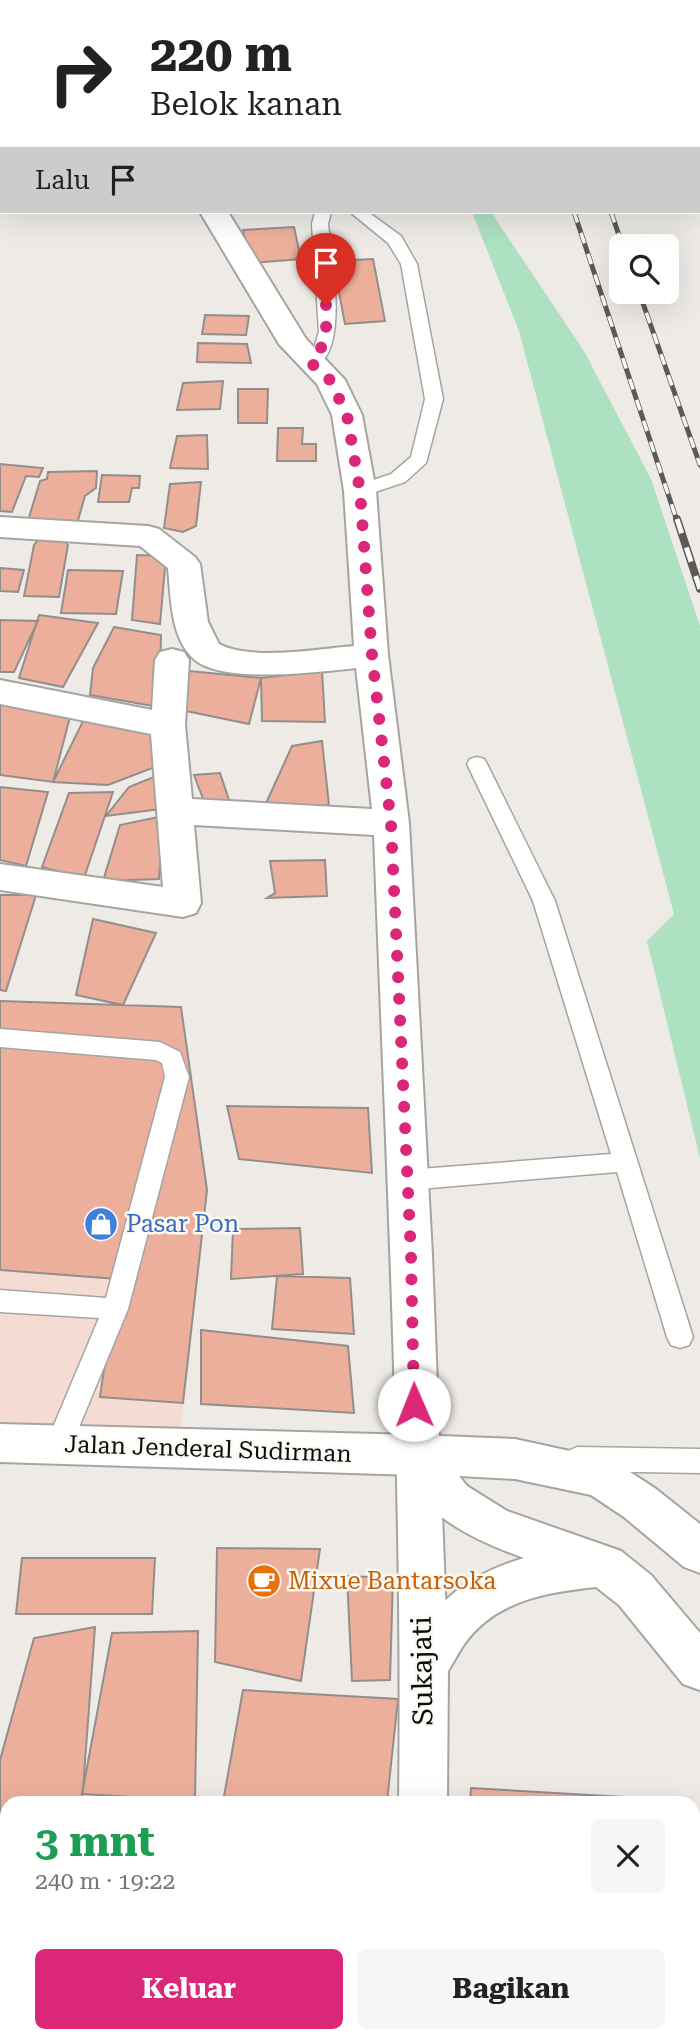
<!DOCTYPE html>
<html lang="id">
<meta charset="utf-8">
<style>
body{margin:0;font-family:"Roboto Serif",serif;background:#f6f6f6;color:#222;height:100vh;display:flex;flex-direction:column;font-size:26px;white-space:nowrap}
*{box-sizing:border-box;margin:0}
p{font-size:23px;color:#767676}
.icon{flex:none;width:38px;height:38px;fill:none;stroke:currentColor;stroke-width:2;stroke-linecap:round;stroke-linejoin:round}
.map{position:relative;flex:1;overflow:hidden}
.details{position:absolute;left:0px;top:1796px;width:700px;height:247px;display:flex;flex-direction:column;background:#fff;border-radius:21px 21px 0 0;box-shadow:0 7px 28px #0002}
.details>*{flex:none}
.hud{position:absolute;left:0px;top:0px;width:700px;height:214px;box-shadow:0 7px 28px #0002;background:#fff;color:#222;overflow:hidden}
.tools{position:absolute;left:609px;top:234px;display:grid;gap:14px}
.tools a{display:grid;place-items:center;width:70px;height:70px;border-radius:10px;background:#fff;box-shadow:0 7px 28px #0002;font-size:35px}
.pin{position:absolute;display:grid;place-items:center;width:60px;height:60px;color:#fff;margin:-72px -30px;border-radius:50% 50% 50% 0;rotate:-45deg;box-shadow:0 0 7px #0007}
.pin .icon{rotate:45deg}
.me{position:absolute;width:77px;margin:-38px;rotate:359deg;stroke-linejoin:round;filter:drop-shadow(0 0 5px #0008)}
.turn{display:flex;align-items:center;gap:24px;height:147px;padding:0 35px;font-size:32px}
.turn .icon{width:91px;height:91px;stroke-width:2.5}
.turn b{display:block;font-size:49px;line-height:60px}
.then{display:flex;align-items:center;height:66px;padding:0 35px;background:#0003;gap:14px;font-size:26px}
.round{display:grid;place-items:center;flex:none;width:74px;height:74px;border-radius:10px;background:#f6f6f6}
.summary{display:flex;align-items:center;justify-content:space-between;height:119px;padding:0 35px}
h1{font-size:42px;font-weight:700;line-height:52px;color:#1e9e55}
.cta{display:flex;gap:14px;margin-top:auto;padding:14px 35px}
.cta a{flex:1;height:80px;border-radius:10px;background:#db2777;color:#fff;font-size:28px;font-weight:700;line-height:80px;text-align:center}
.cta a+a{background:#f6f6f6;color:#222}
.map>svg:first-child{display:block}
.commercial{fill:#f4dcd2}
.green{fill:#ade1c2}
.building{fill:#ecaf9b;stroke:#938e8c;stroke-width:2}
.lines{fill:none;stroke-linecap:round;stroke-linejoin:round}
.service-casing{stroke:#a6a4a0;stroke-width:3}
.minor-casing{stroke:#a6a4a0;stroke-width:4}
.secondary-casing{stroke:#a6a4a0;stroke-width:4}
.primary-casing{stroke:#a6a4a0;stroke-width:4}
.service{fill:#fff;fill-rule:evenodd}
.minor{fill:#fff;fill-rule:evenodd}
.secondary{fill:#fff;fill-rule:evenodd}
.primary{fill:#fff;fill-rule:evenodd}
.rail-far1-casing{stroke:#5b5a58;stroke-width:5}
.rail-casing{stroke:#5b5a58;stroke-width:8}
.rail-far1{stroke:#fbf9f4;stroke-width:3.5;stroke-dasharray:11;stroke-linecap:butt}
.rail{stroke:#fbf9f4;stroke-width:5;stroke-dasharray:15;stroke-linecap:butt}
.route{stroke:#db2777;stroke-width:12;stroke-dasharray:0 21.6}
.labels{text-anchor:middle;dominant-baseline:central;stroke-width:5;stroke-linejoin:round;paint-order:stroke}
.shop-label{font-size:24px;fill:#366cbe;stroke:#fbf9f4;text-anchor:start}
.street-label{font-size:24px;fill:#0d0c0b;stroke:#fbf9f4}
.food-label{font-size:24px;fill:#c56008;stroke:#fbf9f4;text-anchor:start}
.near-street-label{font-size:28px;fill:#0d0c0b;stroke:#fbf9f4}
</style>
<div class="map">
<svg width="700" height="2042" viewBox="0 0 700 2042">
<rect width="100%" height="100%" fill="#eeebe7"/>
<path class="commercial" d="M0,1001L197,1258L179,1448L0,1443Z"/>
<path class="green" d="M472,212H491L584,351L651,479L700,626V1158L647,941L674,914L519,331Z"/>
<path class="building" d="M294,227L301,259L250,263L243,230Z
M373,259L385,321L345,324L333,261Z
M205,315L249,316L246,335L202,334Z
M198,343L247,344L251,363L197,362Z
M223,381L220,409L177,410L183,383Z
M238,389H268L267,423H238Z
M278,428H303L302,444H316V461H277Z
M207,435L208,469L170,468L177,436Z
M0,464L43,468L39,477L26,476L12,512L0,511Z
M97,471L96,488L85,496L76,527L27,524L40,481L47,479L48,472Z
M102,475L140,476L139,488H132L129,502H98Z
M201,482L196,526L183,532L164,528L170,484Z
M38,540L65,541L68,545L59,597L24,596L34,545Z
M137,555L166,556L160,624L132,620Z
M0,568L24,570L18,592L0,591Z
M68,570L123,571L116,614L61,613Z
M39,615L98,623L63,687L19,678Z
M0,620L38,621L14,672H0Z
M114,627L161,635L159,707L90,695L93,668Z
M189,671L261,678L249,724L181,710Z
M322,671L325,722L262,721L261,678Z
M0,703L71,713L53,782L0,775Z
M86,715L153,727L163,764L108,785L53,782Z
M322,741L329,805L263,810L292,746Z
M166,772L160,809L106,816L129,787Z
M220,773L230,803L207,809L194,775Z
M0,787L48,792L26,866L0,860Z
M113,792L84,878L42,867L69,793Z
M163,816L159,879L103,881L120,825Z
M325,860L327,896L267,898L275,893L270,861Z
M0,895H36L6,991L0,990Z
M93,919L156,933L123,1005L76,995Z
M0,1001L181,1007L207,1190L183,1403L100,1397L117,1279L0,1270Z
M227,1106L368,1108L372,1173L239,1159Z
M300,1228L303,1274L231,1279L233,1229Z
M277,1276L350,1278L354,1334L272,1329Z
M201,1330L348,1346L354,1413L201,1404Z
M217,1548L320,1549L301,1681L215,1662Z
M22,1558H155L152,1614H16Z
M347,1576L393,1578L390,1680L352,1681Z
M95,1627L82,1802H7V1813H0V1760L34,1638Z
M198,1631L195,1801L82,1794L112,1633Z
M243,1690L398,1699L387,1802H223Z
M471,1788L657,1799V1802H470Z
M27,2035H120L119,2042H26Z
M213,2035H380V2042H212Z
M502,2035H599L598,2042H502Z"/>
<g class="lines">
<g class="service-casing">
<path id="service" d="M251,0H269V1L250,2Z
M334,0H348V2H334Z
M315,212H331L328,224C331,255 351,358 311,368L302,363L314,348L319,332L312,224Z
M350,212H368L401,236L417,264L443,399L426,463L405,482L360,497L351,491L353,487L391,474L411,457L425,399L401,264L388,243Z
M477,757L484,759L487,764L555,901L693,1337L689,1345L680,1348L671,1345L667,1337L617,1172L407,1190L399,1187L395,1180L399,1173L407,1170L611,1154L533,901L467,764L470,759Z
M0,1029L160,1042L180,1052L189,1077L128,1309L72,1444L68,1452L59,1455L50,1452L46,1444L99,1318L0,1312V1290L106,1298L165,1077L162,1063L156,1060L0,1047Z
M577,1447L700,1449V1473L577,1471L568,1467L564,1459L568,1451Z"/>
</g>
<g class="minor-casing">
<path id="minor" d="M90,0H114L115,2H90Z
M0,137H2V153H0Z
M200,212H228L306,339L345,380L362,415L376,491L388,655L409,823L432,1255L448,1668L447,1802H399C403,1480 386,1157 374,835L194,825L201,903L196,913L183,917L0,890V864L163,887L151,734L0,704V680L152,710L155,660L160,652L172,649L184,652L189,660L185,725L192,799L372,809L356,668C319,672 224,684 195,660C170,639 171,597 168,568L140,546L0,537V517L148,526L159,529L195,557L200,564L208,622L219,644C251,661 318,649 354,646L344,491L332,415L317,384L279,344Z
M396,2035H448V2042H396Z"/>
</g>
<g class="secondary-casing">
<path id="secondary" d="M667,0H691L692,2H667Z
M698,48L700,49V69L698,68Z
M415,1435L515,1439L602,1458L618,1464L656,1489L700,1524V1573L684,1567L624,1517L591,1495L515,1479L459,1476L467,1486L507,1511L621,1551L651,1575L700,1633V1690L683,1684L619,1605L596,1587C548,1592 496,1600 465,1643C450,1664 449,1680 424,1690L407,1684L400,1668C427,1608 461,1577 524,1558C466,1537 420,1514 393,1455L399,1441Z"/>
</g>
<g class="primary-casing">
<path id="primary" d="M0,1424L415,1435L431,1441L437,1455L431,1469L415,1475L0,1462Z"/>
</g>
<use href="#service" class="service"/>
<use href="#minor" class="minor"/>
<use href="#secondary" class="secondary"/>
<use href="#primary" class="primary"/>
<g class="rail-far1-casing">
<path id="rail-far1" d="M574,212L677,521
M611,212L623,247
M639,292L700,465"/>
</g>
<g class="rail-casing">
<path id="rail" d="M677,519L700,589"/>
</g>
<use href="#rail-far1" class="rail-far1"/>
<use href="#rail" class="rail"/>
</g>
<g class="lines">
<path class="route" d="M326,305C327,329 327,344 311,363L330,380L347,415L360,491L372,655L391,824L411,1255L414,1405"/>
</g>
<defs>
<g id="shop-disc" transform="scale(1.75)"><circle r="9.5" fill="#3f7fe0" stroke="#fbf9f4"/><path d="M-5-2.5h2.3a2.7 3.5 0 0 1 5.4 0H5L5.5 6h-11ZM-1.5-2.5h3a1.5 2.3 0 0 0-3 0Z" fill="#fff"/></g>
<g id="cafe-disc" transform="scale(1.75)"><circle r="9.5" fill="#e8710a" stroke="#fbf9f4"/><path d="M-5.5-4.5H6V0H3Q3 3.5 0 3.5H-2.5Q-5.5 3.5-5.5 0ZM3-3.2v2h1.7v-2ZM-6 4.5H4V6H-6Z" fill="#fff"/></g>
</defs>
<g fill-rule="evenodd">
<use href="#shop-disc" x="101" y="1224"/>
<use href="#cafe-disc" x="264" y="1581"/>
</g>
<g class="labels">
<g class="shop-label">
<text x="126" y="1224">Pasar Pon</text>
</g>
<g class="street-label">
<text transform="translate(208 1449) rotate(2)">Jalan Jenderal Sudirman</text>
</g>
<g class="food-label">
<text x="288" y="1581">Mixue Bantarsoka</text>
</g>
<g class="near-street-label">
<text transform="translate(422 1671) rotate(-91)">Sukajati</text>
</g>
</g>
</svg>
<div class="tools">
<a><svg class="icon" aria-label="search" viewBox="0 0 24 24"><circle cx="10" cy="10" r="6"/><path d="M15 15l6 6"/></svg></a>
</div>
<div class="pin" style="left:326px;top:305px;background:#d93025"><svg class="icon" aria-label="arrive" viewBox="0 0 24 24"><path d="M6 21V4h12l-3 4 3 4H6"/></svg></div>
<svg class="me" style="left:414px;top:1405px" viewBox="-20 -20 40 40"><circle r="19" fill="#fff"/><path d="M0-13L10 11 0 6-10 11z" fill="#db2777"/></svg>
<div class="hud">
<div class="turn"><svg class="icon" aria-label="right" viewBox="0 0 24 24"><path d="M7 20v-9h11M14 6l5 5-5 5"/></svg><div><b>220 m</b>Belok kanan</div></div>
<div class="then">Lalu<svg class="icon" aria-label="arrive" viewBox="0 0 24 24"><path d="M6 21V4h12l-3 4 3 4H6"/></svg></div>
</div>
<section class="details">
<div class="summary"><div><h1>3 mnt</h1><p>240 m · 19:22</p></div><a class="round"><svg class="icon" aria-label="close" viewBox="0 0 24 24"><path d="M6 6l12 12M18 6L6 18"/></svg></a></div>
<div class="cta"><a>Keluar</a><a>Bagikan</a></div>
</section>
</div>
